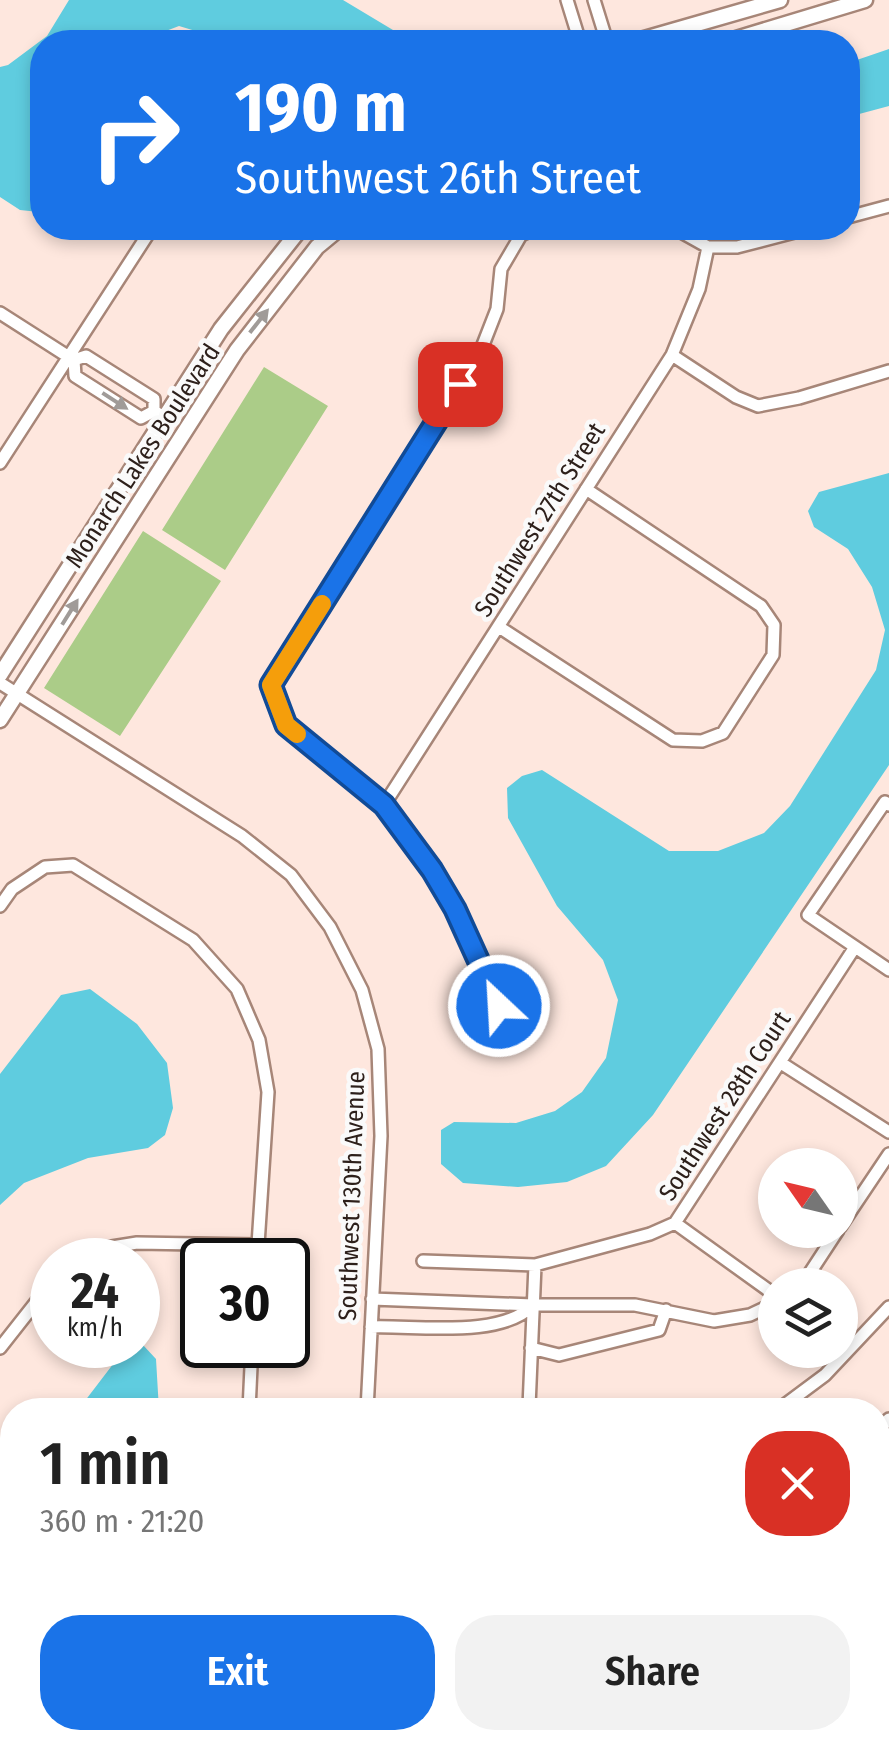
<!DOCTYPE html>
<meta charset="utf-8">
<style>
body{margin:0;font-family:"Fira Sans Condensed",sans-serif;background:#f2f2f2;color:#222;height:100vh;display:flex;flex-direction:column;font-size:38px;white-space:nowrap}
*{box-sizing:border-box;margin:0}
p{font-size:32px;color:#767676}
.icon{flex:none;width:55px;height:55px;fill:none;stroke:currentColor;stroke-width:2;stroke-linecap:round;stroke-linejoin:round}
.map{position:relative;flex:1;overflow:hidden}
.drawer{position:absolute;left:0px;top:1398px;width:890px;height:352px;display:flex;flex-direction:column;background:#fff;border-radius:40px 40px 0 0;box-shadow:0 5px 15px #0003}
.drawer>*{flex:none}
.hud{position:absolute;left:30px;top:30px;width:830px;height:210px;border-radius:40px;box-shadow:0 5px 15px #0003;background:#1a73e8;color:#fff;overflow:hidden}
.needle{width:65px;rotate:304deg}
.fabs{position:absolute;left:758px;top:1148px;display:grid;gap:20px}
.fabs a{display:grid;place-items:center;width:100px;height:100px;border-radius:50%;background:#fff;box-shadow:0 5px 15px #0003;font-size:50px}
.speed{position:absolute;left:30px;top:1238px;display:flex;gap:20px;font-size:50px;font-weight:700;text-align:center}
.speed>*{display:grid;place-content:center;width:130px;height:130px;border-radius:50%;background:#fff;box-shadow:0 5px 15px #0003;line-height:1}
.speed small{font-size:25px;font-weight:400}
.speed .limit{border:5px solid #111;border-radius:15px;background:#fff;color:#111}
.pin{position:absolute;display:grid;place-items:center;width:85px;height:85px;color:#fff;margin:-42px;border-radius:20px;box-shadow:0 5px 15px #0006}
.me{position:absolute;width:110px;margin:-55px;rotate:335deg;stroke-linejoin:round;filter:drop-shadow(0 0 8px #0008)}
.turn{display:flex;align-items:center;gap:35px;height:210px;padding:0 40px;font-size:45px}
.turn .icon{width:130px;height:130px;stroke-width:2.5}
.turn b{display:block;font-size:70px;line-height:85px}
.round{display:grid;place-items:center;flex:none;width:105px;height:105px;border-radius:40px;background:#f2f2f2}
.summary{display:flex;align-items:center;justify-content:space-between;height:170px;padding:0 40px}
h1{font-size:60px;font-weight:600;line-height:75px}
.action{display:flex;gap:20px;margin-top:auto;padding:20px 40px}
.action a{flex:1;height:115px;border-radius:40px;background:#1a73e8;color:#fff;font-size:40px;font-weight:600;line-height:115px;text-align:center}
.action a+a{background:#f2f2f2;color:#222}
.map>svg:first-child{display:block}
.green{fill:#abcc88}
.water{fill:#5fccdf}
.lines{fill:none;stroke-linecap:round;stroke-linejoin:round}
.minor-casing{stroke:#a78678;stroke-width:16}
.tertiary-casing{stroke:#a78678;stroke-width:19}
.minor{stroke:#fff;stroke-width:11}
.tertiary{stroke:#fff;stroke-width:14}
.oneway{fill:#a09b98}
.route-casing{stroke:#114b97;stroke-width:25}
.route{stroke:#1a73e8;stroke-width:18}
.slow{stroke:#f59e0b;stroke-width:18}
.labels{text-anchor:middle;dominant-baseline:central;stroke-width:9;stroke-linejoin:round;paint-order:stroke}
.street-label{font-size:25px;fill:#2d201b;stroke:#fafafa}
</style>
<div class="map">
<svg width="889" height="1748" viewBox="0 0 889 1748">
<rect width="100%" height="100%" fill="#fee7de"/>
<path class="green" d="M264,367L328,406L225,570L162,530Z
M143,531L221,581L120,736L44,688Z"/>
<path class="water" d="M69,0H343L413,42H232L179,26L137,42H42V209L39,212L20,210L0,197V67L8,65L47,36Z
M889,49V106L848,117V63Z
M889,473V765L653,1115L606,1166L567,1182L518,1187L463,1183L441,1164V1130L454,1122L516,1123L555,1111L582,1092L606,1058L618,1000L603,960L557,906L508,818L507,788L522,776L542,770L669,851H718L764,833L790,806L876,670L885,630L872,587L848,549L814,527L808,511L819,492Z
M90,989L137,1024L167,1063L173,1108L165,1135L148,1148L88,1158L24,1183L0,1205V1074L61,995Z
M143,1345L156,1359L159,1410H78L120,1355Z
M889,1532V1684L878,1700V1547Z
M12,1698V1738H67L51,1748H0V1706L8,1703Z
M705,1738H838L823,1748H718Z"/>
<g class="lines">
<g class="minor-casing">
<path id="minor" d="M567,0L580,42
M594,0L607,42
M848,217L889,206
M674,228L708,247H737L810,228
M0,313L72,359
M672,355L736,397L758,406L799,398L889,371
M154,411L141,418L75,376L74,360L86,356L154,399V411L165,418
M0,463L152,228
M499,627L673,740L702,741L723,733L773,655L774,625L761,606L586,489
M0,683L242,836L291,875L330,927L362,990L378,1049L381,1136L367,1410
M384,805L672,355L699,289L708,247
M889,805L885,802L808,915L889,970
M0,906L12,889L45,867L73,865L193,940L237,989L259,1040L268,1092L257,1260
M499,1006L455,909L432,870L384,805L286,725L271,685L481,350L497,309L501,269L521,235L537,228
M781,1063L889,1132
M675,1223L775,1295
M840,1227L889,1154
M80,1260L93,1250L137,1243L257,1245
M423,1261L535,1265L650,1234L675,1223L855,947
M802,1285L838,1230
M372,1299L533,1305H635L714,1321L750,1315L775,1303
M371,1327C415,1325 501,1339 533,1305
M0,1348L52,1282
M531,1348L559,1355L659,1330L666,1310
M529,1407L535,1265
M249,1410L252,1345
M778,1410L825,1375L889,1307
M878,1430L889,1419
M359,1738L361,1748
M454,1738L457,1748
M517,1748L528,1738"/>
</g>
<g class="tertiary-casing">
<path id="tertiary" d="M634,42L780,0
M726,42L865,0
M0,675L221,329L301,228
M0,720L237,350L317,247L340,228"/>
</g>
<use href="#minor" class="minor"/>
<use href="#tertiary" class="tertiary"/>
</g>
<defs><path id="oneway-solid" d="M-6-.8H1V-3.2L6.5 0L1 3.2V.8H-6Z" transform="scale(2.5)"/></defs>
<g class="oneway">
<use href="#oneway-solid" transform="translate(259 321) rotate(-52)"/>
<use href="#oneway-solid" transform="translate(115 401) rotate(33)"/>
<use href="#oneway-solid" transform="translate(70 612) rotate(-58)"/>
</g>
<g class="lines">
<g class="route-casing">
<path id="route" d="M460,384L271,685L286,725L384,805L432,870L455,909L499,1006"/>
</g>
<use href="#route" class="route"/>
<path class="slow" d="M297,734L286,725L271,685L322,604"/>
</g>
<g class="labels">
<g class="street-label">
<text transform="translate(143 456) rotate(-57)">Monarch Lakes Boulevard</text>
<text transform="translate(540 520) rotate(-58)">Southwest 27th Street</text>
<text transform="translate(725 1106) rotate(-57)">Southwest 28th Court</text>
<text transform="translate(352 1196) rotate(-88)">Southwest 130th Avenue</text>
</g>
</g>
</svg>
<div class="fabs">
<a><svg class="needle" viewBox="-14 -14 28 28"><path d="M0-13l5 13h-10z" fill="#e53935"/><path d="M0 13l5-13h-10z" fill="#767676"/></svg></a>
<a><svg class="icon" aria-label="layers" viewBox="0 0 24 24"><path d="M12 4l9 5-9 5-9-5zM3 14l9 5 9-5"/></svg></a>
</div>
<div class="speed"><div>24<small>km/h</small></div><div class="limit">30</div></div>
<div class="pin" style="left:460px;top:384px;background:#d93025"><svg class="icon" aria-label="arrive" viewBox="0 0 24 24"><path d="M6 21V4h12l-3 4 3 4H6"/></svg></div>
<svg class="me" style="left:499px;top:1006px" viewBox="-20 -20 40 40"><circle r="17" fill="#1a73e8" stroke="#fff" stroke-width="3"/><path d="M0-11L8 9 0 5-8 9z" fill="#fff"/></svg>
<div class="hud">
<div class="turn"><svg class="icon" aria-label="right" viewBox="0 0 24 24"><path d="M7 20v-9h11M14 6l5 5-5 5"/></svg><div><b>190 m</b>Southwest 26th Street</div></div>
</div>
<section class="drawer">
<div class="summary"><div><h1>1 min</h1><p>360 m · 21:20</p></div><a class="round" style="background:#d93025;color:#fff"><svg class="icon" aria-label="close" viewBox="0 0 24 24"><path d="M6 6l12 12M18 6L6 18"/></svg></a></div>
<div class="action"><a>Exit</a><a>Share</a></div>
</section>
</div>
